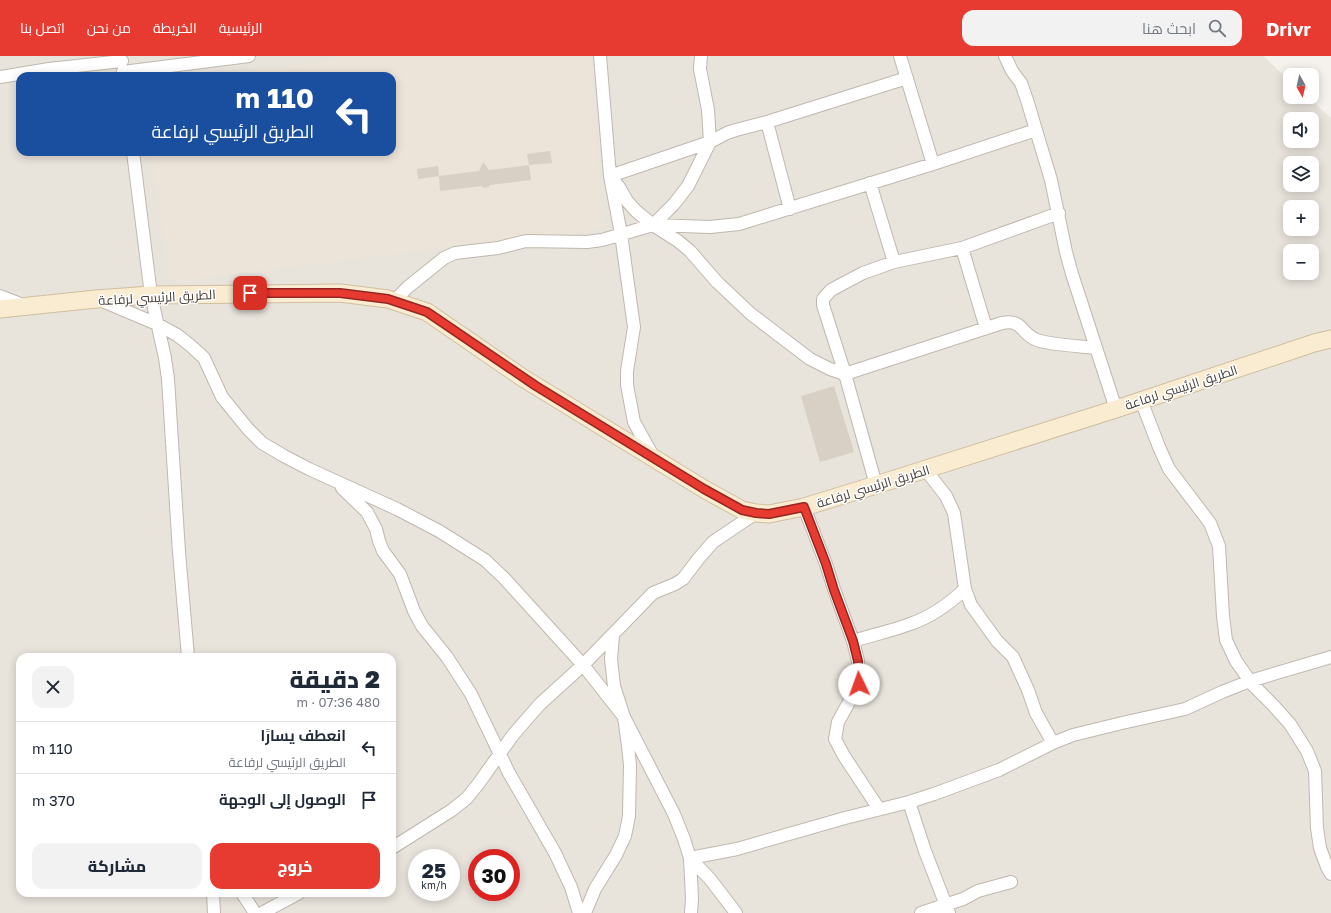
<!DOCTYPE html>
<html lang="ar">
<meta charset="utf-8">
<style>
body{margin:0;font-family:"Golos Text",Cairo,sans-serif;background:#f2f2f3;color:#1f2937;direction:rtl;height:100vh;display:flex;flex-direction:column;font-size:15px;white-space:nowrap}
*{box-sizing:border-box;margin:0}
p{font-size:13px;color:#747a83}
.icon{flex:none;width:22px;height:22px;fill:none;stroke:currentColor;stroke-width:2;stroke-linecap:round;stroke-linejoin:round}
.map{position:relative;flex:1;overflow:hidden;direction:ltr}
.side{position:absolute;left:16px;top:597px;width:380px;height:244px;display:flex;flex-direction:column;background:#fff;border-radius:12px;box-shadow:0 2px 10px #0003;direction:rtl}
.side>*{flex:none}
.top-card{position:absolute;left:16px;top:16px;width:380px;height:84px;border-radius:12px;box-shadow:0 2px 10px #0003;direction:rtl;background:#1a4fa0;color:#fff;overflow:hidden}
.needle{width:26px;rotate:172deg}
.buttons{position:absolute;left:1283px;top:12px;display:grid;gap:8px}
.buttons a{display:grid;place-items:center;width:36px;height:36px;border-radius:8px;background:#fff;box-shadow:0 2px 10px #0003;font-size:20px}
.speed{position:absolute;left:408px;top:793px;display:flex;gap:8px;font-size:20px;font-weight:700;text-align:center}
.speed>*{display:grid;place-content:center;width:52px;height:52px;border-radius:50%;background:#fff;box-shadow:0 2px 10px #0003;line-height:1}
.speed small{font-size:10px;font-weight:400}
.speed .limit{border:6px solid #d22;background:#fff;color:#111}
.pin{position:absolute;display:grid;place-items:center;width:34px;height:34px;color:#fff;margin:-17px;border-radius:8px;box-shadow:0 2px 6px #0006}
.me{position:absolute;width:44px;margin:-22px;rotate:357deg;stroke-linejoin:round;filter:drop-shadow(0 0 3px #0008)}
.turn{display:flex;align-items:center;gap:14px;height:84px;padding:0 16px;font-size:18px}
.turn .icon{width:52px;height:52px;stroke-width:2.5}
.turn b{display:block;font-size:28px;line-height:34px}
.round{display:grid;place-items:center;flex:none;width:42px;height:42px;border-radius:12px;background:#f2f2f3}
.headline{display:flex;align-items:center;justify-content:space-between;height:68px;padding:0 16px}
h1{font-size:24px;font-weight:800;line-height:30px}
.button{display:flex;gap:8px;margin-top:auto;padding:8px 16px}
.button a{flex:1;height:46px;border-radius:12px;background:#e73a31;color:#fff;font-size:16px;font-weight:800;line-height:46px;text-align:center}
.button a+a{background:#f2f2f3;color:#1f2937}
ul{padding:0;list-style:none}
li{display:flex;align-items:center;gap:12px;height:52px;padding:0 16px;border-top:1px solid #e0e1e3}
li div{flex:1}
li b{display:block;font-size:15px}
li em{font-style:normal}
header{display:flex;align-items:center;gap:24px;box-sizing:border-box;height:56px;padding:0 20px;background:#e73a31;color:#fff}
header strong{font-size:19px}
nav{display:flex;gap:22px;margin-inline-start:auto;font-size:14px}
.search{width:280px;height:36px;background:#f2f2f3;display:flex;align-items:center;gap:10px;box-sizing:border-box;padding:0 14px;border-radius:12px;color:#747a83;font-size:15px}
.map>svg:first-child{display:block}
.residential{fill:#e8e3db;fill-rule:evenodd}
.education{fill:#ece4d8}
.building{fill:#d8cfc5}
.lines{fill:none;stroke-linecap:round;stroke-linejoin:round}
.street-casing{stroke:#c0b8af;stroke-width:14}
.secondary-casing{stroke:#d0bea0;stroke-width:19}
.street{stroke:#fff;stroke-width:12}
.secondary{stroke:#faecd1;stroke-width:17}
.route-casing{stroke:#962620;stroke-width:10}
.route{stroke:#e73a31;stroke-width:7}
.labels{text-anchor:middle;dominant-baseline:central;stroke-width:3;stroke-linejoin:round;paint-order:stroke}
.street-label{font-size:13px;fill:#49423a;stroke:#fff}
</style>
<header>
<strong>Drivr</strong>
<div class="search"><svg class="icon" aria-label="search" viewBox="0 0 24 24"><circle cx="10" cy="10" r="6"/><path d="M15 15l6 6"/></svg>ابحث هنا</div>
<nav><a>الرئيسية</a><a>الخريطة</a><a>من نحن</a><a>اتصل بنا</a></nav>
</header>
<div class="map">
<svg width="1331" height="857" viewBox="0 0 1331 857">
<rect width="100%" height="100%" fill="#f5f1ec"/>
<path class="residential" d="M0,0H1263L1290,25V41H1308L1331,62V857H0ZM20,20H392V96H20ZM1290,63H1312V85H1290ZM1290,107H1312V129H1290ZM1290,151H1312V173H1290ZM1290,195H1312V217H1290ZM20,601H392V837H20ZM417,802H451V836H417ZM477,802H511V836H477Z"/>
<path class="education" d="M353,0H590L603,172L169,226L152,96H392V20H218Z"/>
<path class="building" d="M550,95L552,107L529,109L527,98Z
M483,106L489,114L529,109L531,124L490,129L489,131L483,132L482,130L440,135L439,120L479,115Z
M438,110L439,120L418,123L417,113Z
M834,330L854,396L820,406L801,340Z"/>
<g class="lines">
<g class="street-casing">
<path id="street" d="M600,0L610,120L621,178L634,271L627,315V329L634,366L654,402
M900,0L933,108
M1005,0L1012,15L1021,27L1027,44L1051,124L1066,196L1072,218L1116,353
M123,20V16L249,0
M0,21L49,13L122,5
M907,22L767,66L736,74L727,77L710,86L610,120L619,131L627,145L636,155L653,169L678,185L690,195L717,226L751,258L810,303L830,313L845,318L1002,267C1024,263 1020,278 1037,284C1052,289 1079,290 1096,292
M767,66L790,153
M133,96L151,239L165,302L168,323L179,496L188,601
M870,127L894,206
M653,169L674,148L688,130L710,86L708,54L700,13L701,0
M962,192L986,272
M0,240L23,249
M100,244L157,268L177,279L191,290L204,302L222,341L248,373L262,387L284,400L309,413L397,453L439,475L485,504L504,522L583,609L624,661L658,727L674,758L684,783L690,802L692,843L691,857
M394,245L408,231L444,202L455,197L498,192L526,185L587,186L602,184L653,169L710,171L739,168L933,108L1036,74
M1141,344L1159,391L1169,413L1210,467L1219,490L1223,560L1226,584L1236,605L1252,628L1273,649L1290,668L1307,695L1315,715L1317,772L1320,792L1327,811L1331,818
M925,413L946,440L954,457L965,533L971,549L997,585L1013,601L1028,634L1036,657L1053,687
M876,429L845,318L823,249V243L831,234L863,217L894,206L962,192L1059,157
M342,432L367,456L376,473L379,485L383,495L400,518L414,555L422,570L447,601L471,638L509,717L555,797L571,831L579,857
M804,451L826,508L834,533L853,585L858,605L859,628L838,666L835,683L844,700L879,753
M853,585C872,579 892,575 910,568C931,561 949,548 965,533
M909,746L925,795L949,857
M392,792L452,754L467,742L479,727L513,679L540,648L583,609L653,537L675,528L683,523L699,502L713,486L756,457
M690,802L737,793L845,762L909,746L934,738L999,714L1053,687L1073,679L1122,667L1185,653L1222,636L1250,625L1331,601
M690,802L710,823L736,857
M213,837L214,857
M242,837L255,857
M262,857L299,837
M585,857L595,833L616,799L625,780L629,760L630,709L628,690L624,661L614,630L611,603L613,579
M921,857L963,843L978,835L1011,826"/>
</g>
<g class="secondary-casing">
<path id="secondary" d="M0,253L96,243L151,239L340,237L388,243L427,256L523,322L704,433L742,454L756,457L769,458L804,451L876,429L1116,353L1314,287L1331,283"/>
</g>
<use href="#street" class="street"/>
<use href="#secondary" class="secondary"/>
</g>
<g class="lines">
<g class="route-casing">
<path id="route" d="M250,237H340L388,243L427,256L536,330L704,433L742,454L756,457L769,458L804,451L826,508L834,534L853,585L858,605L859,628"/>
</g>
<use href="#route" class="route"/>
</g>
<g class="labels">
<g class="street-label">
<text transform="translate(157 241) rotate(-3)">الطريق الرئيسي لرفاعة</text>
<text transform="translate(1181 331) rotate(-18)">الطريق الرئيسي لرفاعة</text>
<text transform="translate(873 430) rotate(-17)">الطريق الرئيسي لرفاعة</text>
</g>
</g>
</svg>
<div class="buttons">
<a><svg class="needle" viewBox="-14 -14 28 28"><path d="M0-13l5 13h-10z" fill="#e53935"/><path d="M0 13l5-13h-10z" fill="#747a83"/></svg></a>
<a><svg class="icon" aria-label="sound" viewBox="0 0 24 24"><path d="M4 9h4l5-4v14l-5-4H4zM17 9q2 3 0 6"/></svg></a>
<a><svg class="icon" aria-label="layers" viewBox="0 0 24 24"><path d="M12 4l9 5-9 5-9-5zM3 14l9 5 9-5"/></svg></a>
<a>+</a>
<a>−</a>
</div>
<div class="speed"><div>25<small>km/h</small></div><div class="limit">30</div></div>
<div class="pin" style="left:250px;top:237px;background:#d93025"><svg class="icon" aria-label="arrive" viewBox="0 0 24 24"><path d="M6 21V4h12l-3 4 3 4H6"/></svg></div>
<svg class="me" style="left:859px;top:628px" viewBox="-20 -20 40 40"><circle r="19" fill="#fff"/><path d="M0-13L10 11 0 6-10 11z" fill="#e73a31"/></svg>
<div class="top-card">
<div class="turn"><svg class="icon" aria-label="left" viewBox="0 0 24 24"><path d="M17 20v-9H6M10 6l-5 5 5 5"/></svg><div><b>110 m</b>الطريق الرئيسي لرفاعة</div></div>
</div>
<section class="side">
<div class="headline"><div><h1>2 دقيقة</h1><p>480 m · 07:36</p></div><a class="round"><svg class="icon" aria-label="close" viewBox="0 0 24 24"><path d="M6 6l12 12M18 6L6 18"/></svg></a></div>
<ul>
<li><svg class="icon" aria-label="left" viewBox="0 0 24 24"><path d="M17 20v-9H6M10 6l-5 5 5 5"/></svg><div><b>انعطف يسارًا</b><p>الطريق الرئيسي لرفاعة</p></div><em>110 m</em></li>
<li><svg class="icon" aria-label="arrive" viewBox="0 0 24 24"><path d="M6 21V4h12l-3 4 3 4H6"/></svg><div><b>الوصول إلى الوجهة</b></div><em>370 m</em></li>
</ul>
<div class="button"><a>خروج</a><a>مشاركة</a></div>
</section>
</div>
